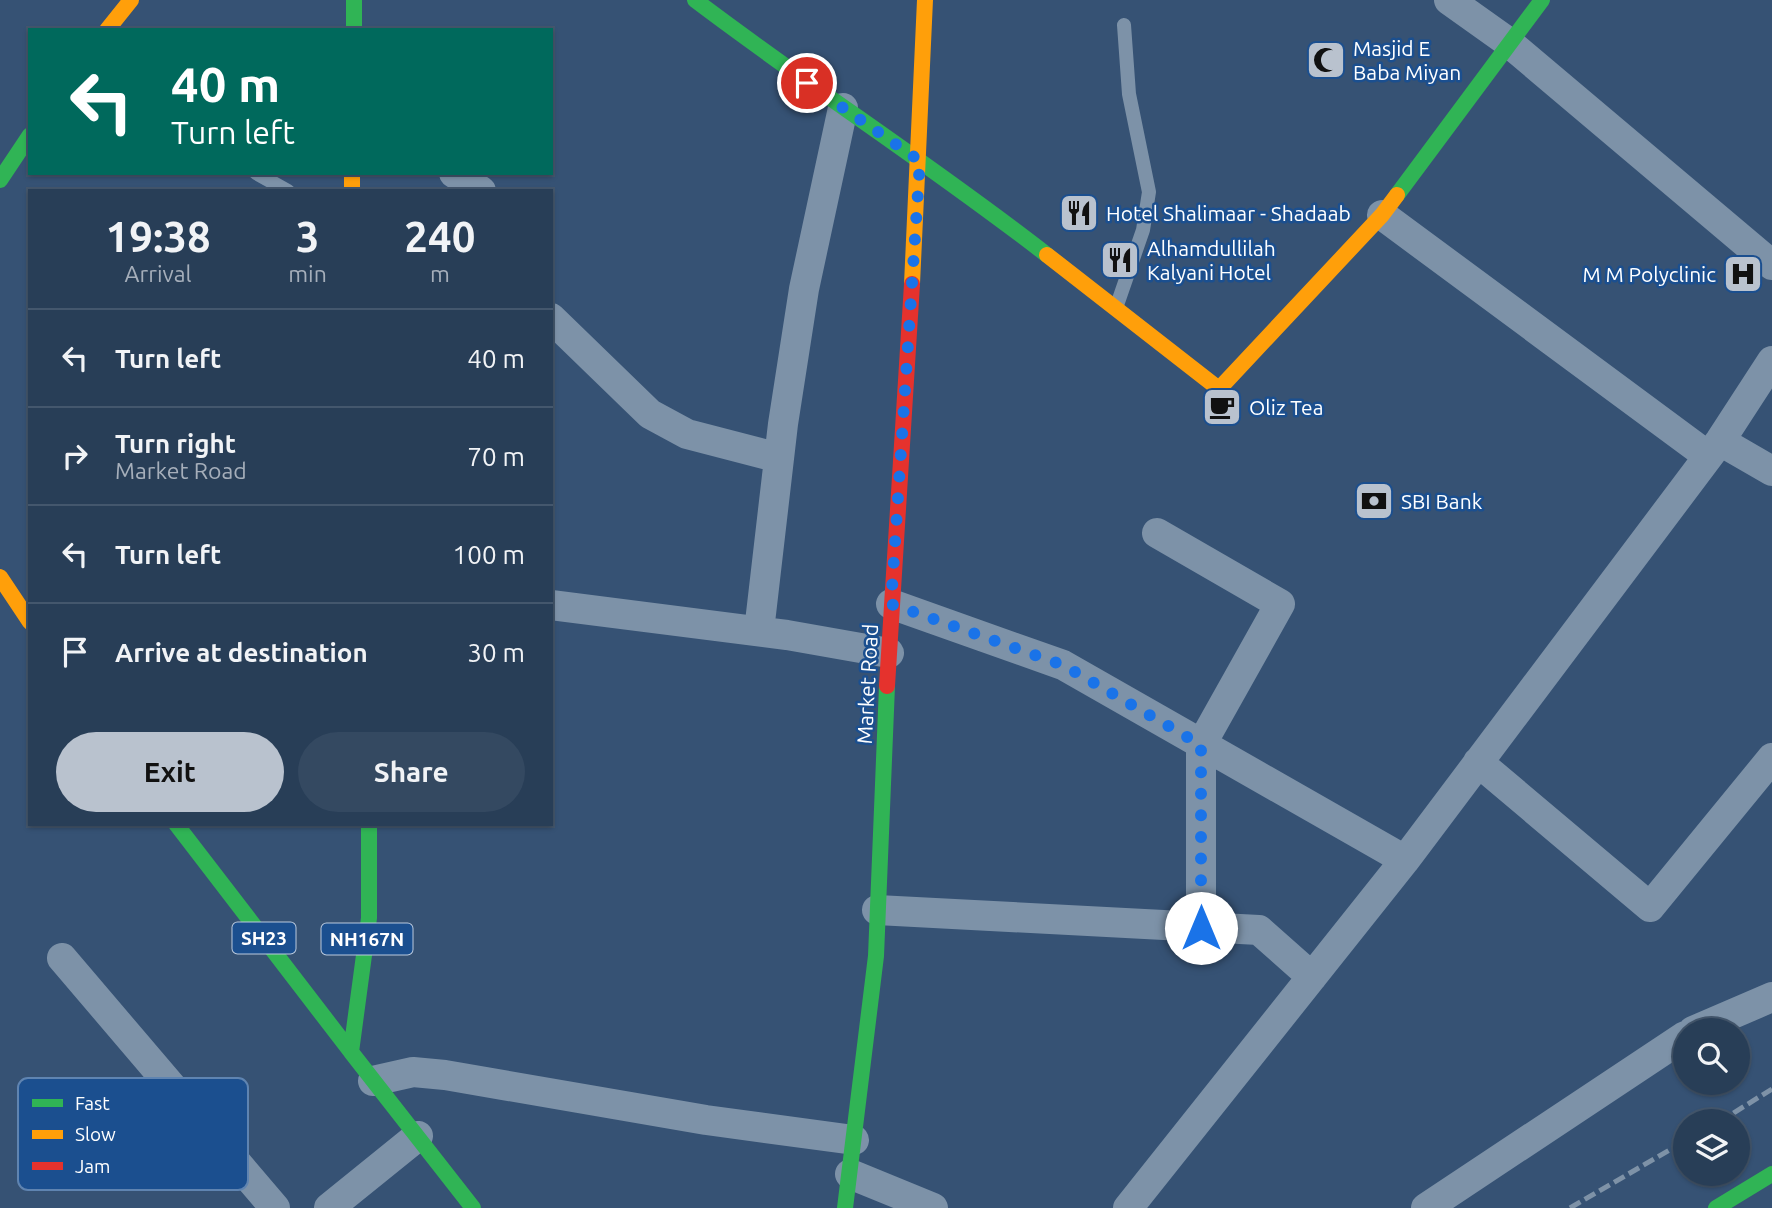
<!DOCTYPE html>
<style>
body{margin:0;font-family:Ubuntu,sans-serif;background:#344961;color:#f1f3f6;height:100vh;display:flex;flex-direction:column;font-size:26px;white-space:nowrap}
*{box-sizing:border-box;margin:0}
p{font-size:23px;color:#a5aeba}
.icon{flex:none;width:38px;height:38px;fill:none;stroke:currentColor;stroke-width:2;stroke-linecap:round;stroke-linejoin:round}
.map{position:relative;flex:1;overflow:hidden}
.panel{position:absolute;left:28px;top:189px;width:525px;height:637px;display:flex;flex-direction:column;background:#283e57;border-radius:0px;box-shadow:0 2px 5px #0004,0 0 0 2px #44576d}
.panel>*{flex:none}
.guide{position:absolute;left:28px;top:28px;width:525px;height:147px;border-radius:0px;box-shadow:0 2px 5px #0004,0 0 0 2px #44576d;background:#00695c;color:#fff;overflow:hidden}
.tools{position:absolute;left:1673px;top:1018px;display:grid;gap:14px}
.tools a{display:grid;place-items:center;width:77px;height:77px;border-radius:50%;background:#283e57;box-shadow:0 2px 5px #0004,0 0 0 2px #44576d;font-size:35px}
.pin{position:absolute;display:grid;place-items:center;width:60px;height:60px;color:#fff;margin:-30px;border:4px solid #fff;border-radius:50%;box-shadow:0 2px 7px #0007}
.me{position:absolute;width:77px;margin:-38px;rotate:0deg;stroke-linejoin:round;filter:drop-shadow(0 0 5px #0008)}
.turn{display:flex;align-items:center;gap:24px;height:147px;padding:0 28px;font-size:32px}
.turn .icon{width:91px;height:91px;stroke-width:2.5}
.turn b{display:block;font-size:49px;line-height:60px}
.eta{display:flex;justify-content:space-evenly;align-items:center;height:119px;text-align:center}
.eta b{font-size:42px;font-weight:600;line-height:49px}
.primary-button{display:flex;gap:14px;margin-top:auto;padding:14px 28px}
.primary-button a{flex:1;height:80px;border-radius:42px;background:#b9c2ce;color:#111;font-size:28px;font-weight:600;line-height:80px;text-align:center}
.primary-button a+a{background:#344961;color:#f1f3f6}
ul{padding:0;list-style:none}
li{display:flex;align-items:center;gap:21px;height:98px;padding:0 28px;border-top:2px solid #44576d}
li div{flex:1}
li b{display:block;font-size:26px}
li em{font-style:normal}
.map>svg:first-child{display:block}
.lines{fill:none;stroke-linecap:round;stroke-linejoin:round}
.lane{stroke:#7d92a8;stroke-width:14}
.street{stroke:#7d92a8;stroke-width:30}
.fast{stroke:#30b455;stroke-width:16}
.slow{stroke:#ff9f0a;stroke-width:16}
.jam{stroke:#e5322d;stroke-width:16}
.rail{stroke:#7e92a7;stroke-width:5;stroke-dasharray:12 5;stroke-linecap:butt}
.route{stroke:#1a73e8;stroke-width:12;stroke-dasharray:0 21.6}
.labels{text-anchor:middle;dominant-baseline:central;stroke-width:5;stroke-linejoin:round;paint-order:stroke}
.shield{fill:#1b4f8f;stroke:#bbcadd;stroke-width:2}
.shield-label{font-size:19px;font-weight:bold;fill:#fff}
.poi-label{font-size:21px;fill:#fff;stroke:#1b4f8f;text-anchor:start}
.street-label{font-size:21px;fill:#fff;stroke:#1b4f8f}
.key{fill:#1b4f8f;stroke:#5f84b1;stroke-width:2}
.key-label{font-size:19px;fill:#fff}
</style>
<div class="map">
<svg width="1772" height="1208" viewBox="0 0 1772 1208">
<rect width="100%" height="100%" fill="#365274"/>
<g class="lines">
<path class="lane" d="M256,173L288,191
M1116,308L1143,230L1149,192L1129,94L1124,25"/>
<path class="street" d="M1449,0L1508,42L1772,265
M454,173L481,191
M1382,215L1708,456
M551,318L650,414L687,434L779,458
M1720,441L1772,471
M1157,533L1280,604L1201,745V928
M891,604L1063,665L1405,860
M551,605L787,635L889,653
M759,631L783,424L804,289L843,108
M1478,762L1650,907L1772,758
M877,910L1259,930L1312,977
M62,958L275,1208
M1693,1031L1772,997
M373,1081L413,1072L445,1075L706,1120L854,1140
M850,1174L933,1208
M329,1208L418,1136
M1128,1208L1405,860L1720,441L1772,361
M1426,1208L1685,1036"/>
<path class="fast" d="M354,0V30
M695,0C811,88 933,166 1047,255
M0,180L30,135
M1397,195L1542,0
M176,824L351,1052
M369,824V918L351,1052L473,1208
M845,1208L876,956L887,686
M1716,1208L1772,1174"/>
<path class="slow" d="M107,30L131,0
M352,173V191
M1047,255L1219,389L1382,215L1397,195
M912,284L925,0
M0,577L30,622"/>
<path class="jam" d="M887,686L912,284"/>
<path class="rail" d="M1719,1122L1772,1089
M1570,1208L1685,1141"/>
</g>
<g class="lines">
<path class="route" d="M807,83L920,161L891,604L1063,665L1201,745V928"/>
</g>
<defs>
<g id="mosque-square" transform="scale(2.0125)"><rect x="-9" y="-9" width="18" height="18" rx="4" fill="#b9c2ce" stroke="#1b4f8f"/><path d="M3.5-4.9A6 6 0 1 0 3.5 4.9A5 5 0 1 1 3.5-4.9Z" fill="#111"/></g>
<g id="restaurant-square" transform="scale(2.0125)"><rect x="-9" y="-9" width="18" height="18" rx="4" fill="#b9c2ce" stroke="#1b4f8f"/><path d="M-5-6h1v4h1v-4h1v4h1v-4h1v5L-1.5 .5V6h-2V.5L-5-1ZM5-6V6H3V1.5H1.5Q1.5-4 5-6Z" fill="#111"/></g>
<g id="hospital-square" transform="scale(2.0125)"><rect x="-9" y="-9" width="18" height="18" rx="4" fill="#b9c2ce" stroke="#1b4f8f"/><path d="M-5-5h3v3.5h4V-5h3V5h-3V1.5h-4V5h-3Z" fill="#111"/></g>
<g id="cafe-square" transform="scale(2.0125)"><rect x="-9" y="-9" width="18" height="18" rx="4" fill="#b9c2ce" stroke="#1b4f8f"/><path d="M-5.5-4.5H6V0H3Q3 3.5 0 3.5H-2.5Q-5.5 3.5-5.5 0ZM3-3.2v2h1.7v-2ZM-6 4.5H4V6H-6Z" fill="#111"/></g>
<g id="bank-square" transform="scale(2.0125)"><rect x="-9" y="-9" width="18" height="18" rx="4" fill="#b9c2ce" stroke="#1b4f8f"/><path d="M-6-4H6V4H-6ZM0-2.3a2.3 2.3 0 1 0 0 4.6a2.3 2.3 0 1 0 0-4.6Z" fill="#111"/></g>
</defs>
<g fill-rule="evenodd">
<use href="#mosque-square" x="1326" y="60"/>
<use href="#restaurant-square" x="1079" y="213"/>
<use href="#restaurant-square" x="1120" y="260"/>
<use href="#hospital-square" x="1743" y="274"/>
<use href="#cafe-square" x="1222" y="407"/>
<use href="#bank-square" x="1374" y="501"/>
</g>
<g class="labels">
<g class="shield">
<rect x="232.5" y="922.5" width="63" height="31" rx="5"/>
<rect x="321.5" y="923.5" width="91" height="31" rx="5"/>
</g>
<g class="shield-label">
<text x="264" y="938">SH23</text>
<text x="367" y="939">NH167N</text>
</g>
<g class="poi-label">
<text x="1353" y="48">Masjid E<tspan x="1353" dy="24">Baba Miyan</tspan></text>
<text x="1106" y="213">Hotel Shalimaar - Shadaab</text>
<text x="1147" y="248">Alhamdullilah<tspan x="1147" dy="24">Kalyani Hotel</tspan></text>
<text x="1716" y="274" text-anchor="end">M M Polyclinic</text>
<text x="1249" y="407">Oliz Tea</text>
<text x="1401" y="501">SBI Bank</text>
</g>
<g class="street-label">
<text transform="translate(867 684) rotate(-87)">Market Road</text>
</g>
</g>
<rect x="18" y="1078" width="230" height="112" rx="10" class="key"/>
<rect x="32" y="1099" width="31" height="8" fill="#30b455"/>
<rect x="32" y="1130" width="31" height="9" fill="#ff9f0a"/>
<rect x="32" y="1162" width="31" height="8" fill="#e5322d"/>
<g class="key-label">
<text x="75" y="1110">Fast</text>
<text x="75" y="1141">Slow</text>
<text x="75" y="1173">Jam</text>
</g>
</svg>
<div class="tools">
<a><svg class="icon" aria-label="search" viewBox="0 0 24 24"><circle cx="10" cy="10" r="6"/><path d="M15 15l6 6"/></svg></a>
<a><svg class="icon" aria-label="layers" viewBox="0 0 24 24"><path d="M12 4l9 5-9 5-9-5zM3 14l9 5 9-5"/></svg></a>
</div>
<div class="pin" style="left:807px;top:83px;background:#d93025"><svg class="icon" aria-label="arrive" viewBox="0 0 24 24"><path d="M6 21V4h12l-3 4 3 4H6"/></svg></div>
<svg class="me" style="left:1201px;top:928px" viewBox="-20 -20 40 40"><circle r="19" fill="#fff"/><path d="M0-13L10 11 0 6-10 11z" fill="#1a73e8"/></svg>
<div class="guide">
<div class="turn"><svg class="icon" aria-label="left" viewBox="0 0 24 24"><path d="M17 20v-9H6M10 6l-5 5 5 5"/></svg><div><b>40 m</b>Turn left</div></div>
</div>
<section class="panel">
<div class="eta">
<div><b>19:38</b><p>Arrival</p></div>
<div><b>3</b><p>min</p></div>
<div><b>240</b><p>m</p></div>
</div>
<ul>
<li><svg class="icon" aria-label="left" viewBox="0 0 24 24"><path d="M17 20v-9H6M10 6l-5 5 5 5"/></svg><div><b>Turn left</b></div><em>40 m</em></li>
<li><svg class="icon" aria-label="right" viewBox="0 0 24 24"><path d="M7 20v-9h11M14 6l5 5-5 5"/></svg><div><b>Turn right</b><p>Market Road</p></div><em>70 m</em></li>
<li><svg class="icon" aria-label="left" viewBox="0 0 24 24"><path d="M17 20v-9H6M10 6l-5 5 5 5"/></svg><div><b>Turn left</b></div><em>100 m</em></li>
<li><svg class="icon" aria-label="arrive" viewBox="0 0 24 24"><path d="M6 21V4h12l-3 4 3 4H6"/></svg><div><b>Arrive at destination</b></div><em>30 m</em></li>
</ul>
<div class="primary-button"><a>Exit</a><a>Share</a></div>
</section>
</div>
